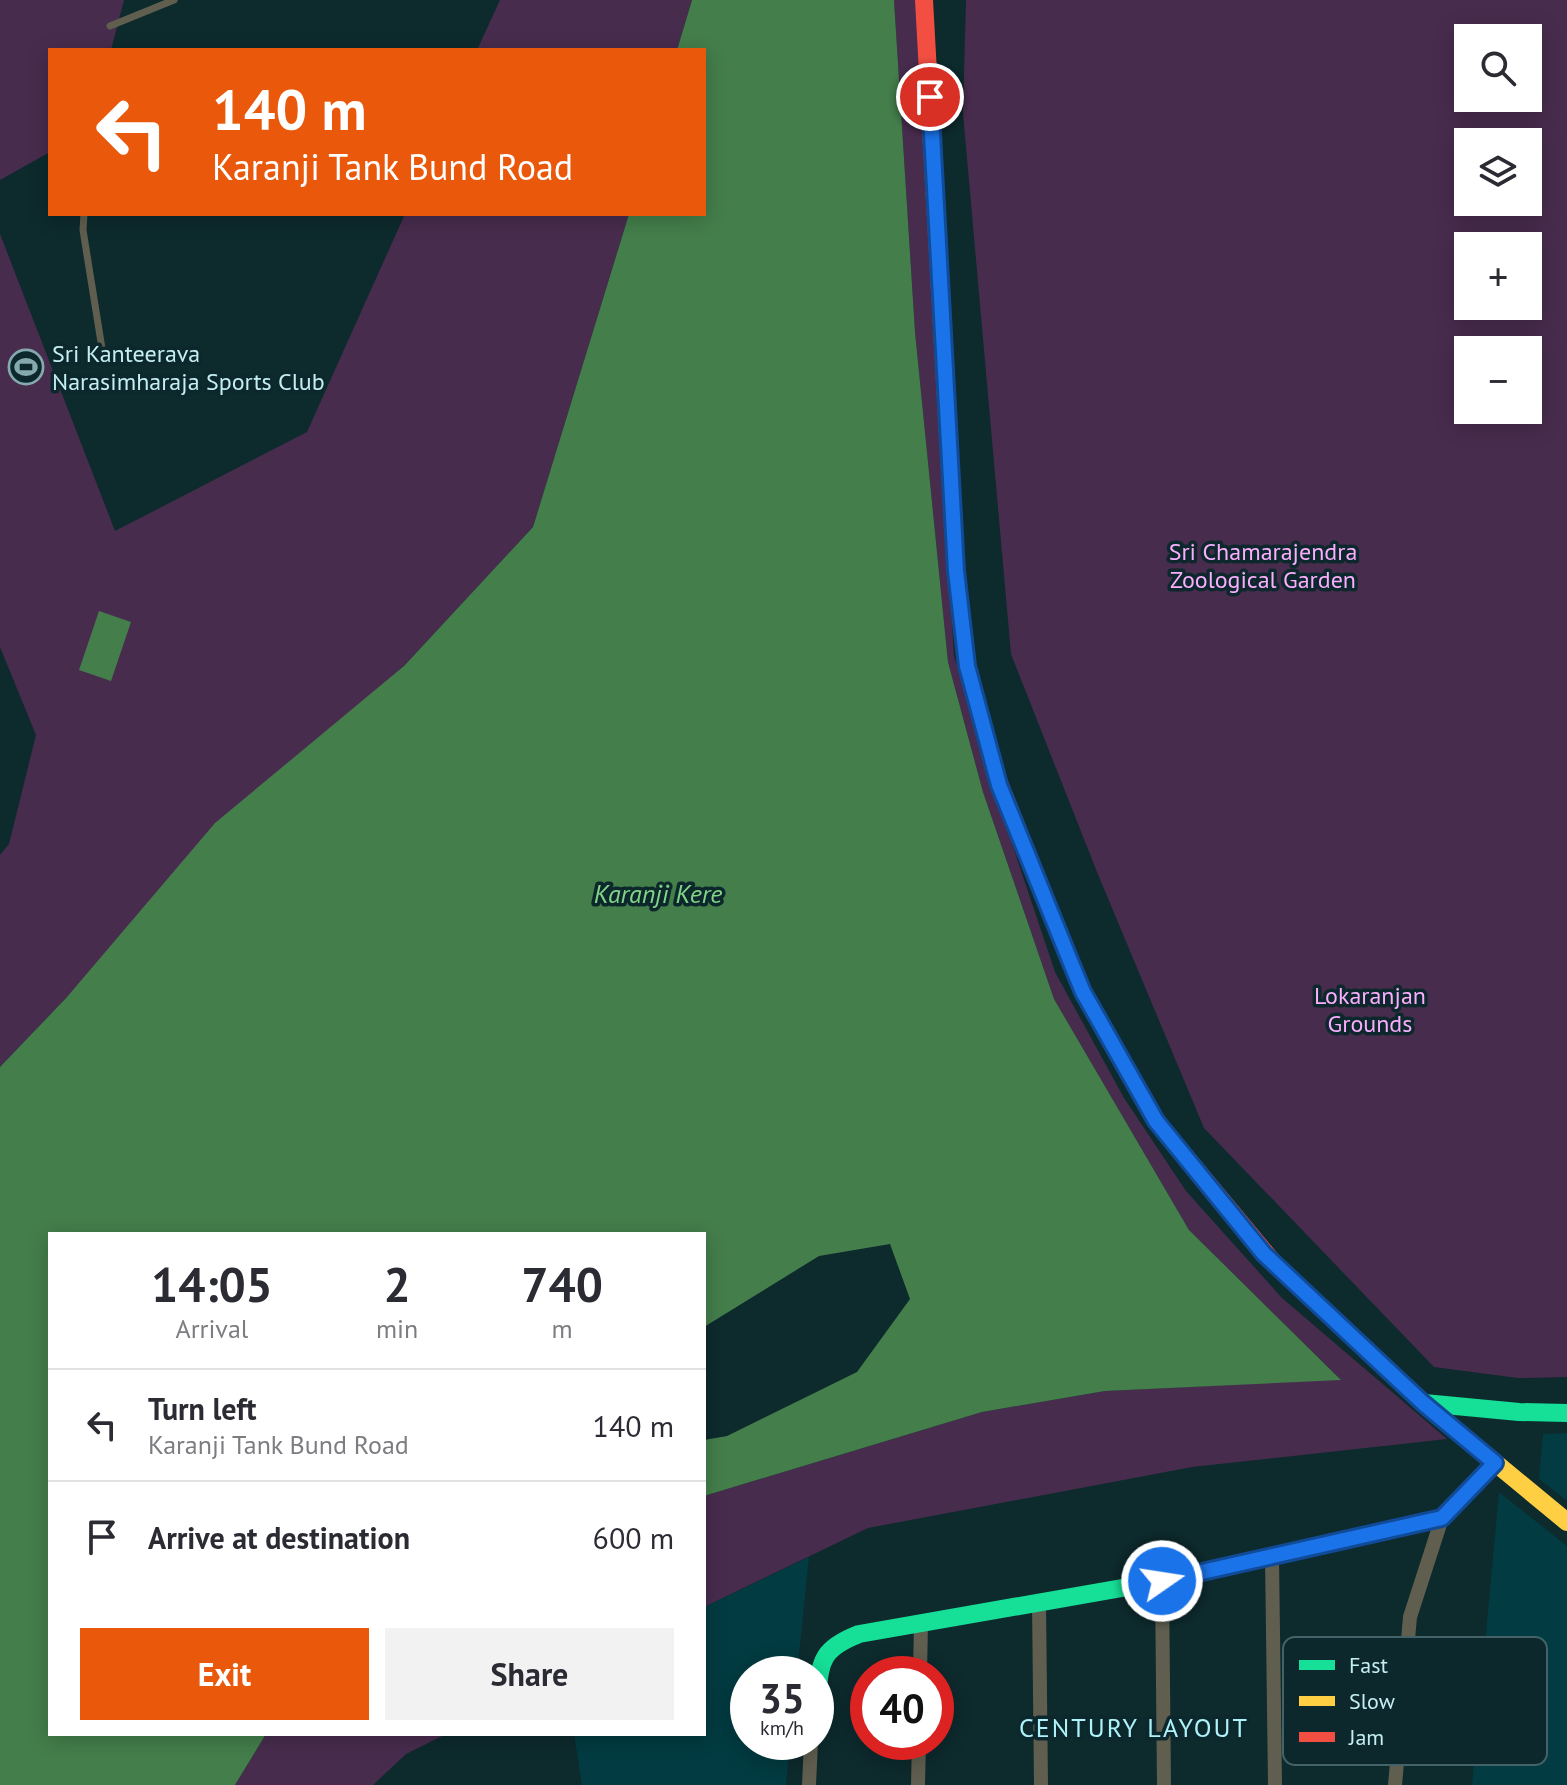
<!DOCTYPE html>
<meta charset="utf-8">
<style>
body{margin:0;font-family:"PT Sans",sans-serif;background:#f2f2f3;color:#2b2b33;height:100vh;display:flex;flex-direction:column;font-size:30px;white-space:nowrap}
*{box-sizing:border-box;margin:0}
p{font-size:26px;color:#7c7c81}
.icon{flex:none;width:44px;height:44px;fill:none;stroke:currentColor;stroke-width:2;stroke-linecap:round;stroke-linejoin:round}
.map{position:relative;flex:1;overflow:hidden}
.drawer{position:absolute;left:48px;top:1232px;width:658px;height:504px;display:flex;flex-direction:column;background:#fff;border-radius:0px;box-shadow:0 4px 20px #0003}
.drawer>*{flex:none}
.hud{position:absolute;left:48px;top:48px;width:658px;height:168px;border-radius:0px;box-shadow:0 4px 20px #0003;background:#ea580c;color:#fff;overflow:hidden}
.buttons{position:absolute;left:1454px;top:24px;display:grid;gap:16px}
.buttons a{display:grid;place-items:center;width:88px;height:88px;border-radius:0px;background:#fff;box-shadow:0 4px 20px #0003;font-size:40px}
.speed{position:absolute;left:730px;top:1656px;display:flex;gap:16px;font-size:40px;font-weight:700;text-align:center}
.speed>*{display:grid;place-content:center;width:104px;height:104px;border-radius:50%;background:#fff;box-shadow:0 4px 20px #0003;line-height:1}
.speed small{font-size:20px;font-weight:400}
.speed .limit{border:12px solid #d22;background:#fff;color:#111}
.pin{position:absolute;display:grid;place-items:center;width:68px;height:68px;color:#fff;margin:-34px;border:4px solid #fff;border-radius:50%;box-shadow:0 2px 8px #0007}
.me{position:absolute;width:88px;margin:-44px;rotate:77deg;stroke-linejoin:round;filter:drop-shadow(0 0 6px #0008)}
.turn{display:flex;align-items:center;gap:28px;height:168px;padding:0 32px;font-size:36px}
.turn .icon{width:104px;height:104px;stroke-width:2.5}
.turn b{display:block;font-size:56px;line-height:68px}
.eta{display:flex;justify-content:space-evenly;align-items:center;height:136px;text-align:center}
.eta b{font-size:48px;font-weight:700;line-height:56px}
.action{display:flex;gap:16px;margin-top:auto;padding:16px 32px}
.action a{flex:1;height:92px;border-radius:0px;background:#ea580c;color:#fff;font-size:32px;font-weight:700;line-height:92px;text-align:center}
.action a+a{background:#f2f2f3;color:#2b2b33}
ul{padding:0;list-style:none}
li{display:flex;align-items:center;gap:24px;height:112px;padding:0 32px;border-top:2px solid #e1e1e2}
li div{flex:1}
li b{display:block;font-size:30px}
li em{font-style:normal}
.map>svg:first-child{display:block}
.built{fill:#023b41}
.green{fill:#482c4e;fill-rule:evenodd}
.water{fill:#447e4b}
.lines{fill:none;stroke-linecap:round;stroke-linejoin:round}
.lane{stroke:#605e4f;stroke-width:7}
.street{stroke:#605e4f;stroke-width:14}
.fast{stroke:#16e098;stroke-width:18}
.slow{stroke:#ffcf43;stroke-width:18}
.jam{stroke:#f24e42;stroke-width:18}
.route-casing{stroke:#114b97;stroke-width:20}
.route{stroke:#1a73e8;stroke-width:14}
.labels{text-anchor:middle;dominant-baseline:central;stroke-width:7;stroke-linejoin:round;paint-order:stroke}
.poi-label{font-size:24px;fill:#c5eef3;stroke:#0c282c;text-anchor:start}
.park-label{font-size:24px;fill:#fcaefe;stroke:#0c282c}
.water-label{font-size:26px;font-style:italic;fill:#82d587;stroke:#0c282c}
.neighbourhood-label{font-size:26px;letter-spacing:2px;fill:#aef2fa;stroke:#0c282c}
.key{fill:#0c282c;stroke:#446368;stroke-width:2}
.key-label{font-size:22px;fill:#c5eef3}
</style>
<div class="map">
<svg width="1567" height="1785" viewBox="0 0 1567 1785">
<rect width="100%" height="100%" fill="#0d2a2d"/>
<path class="built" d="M1567,1433V1501L1539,1479L1543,1434Z
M1499,1492L1567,1546V1785H1472Z
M809,1557L797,1674H748V1742H790L786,1785H582L574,1734H704V1607Z"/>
<path class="green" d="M0,0H124L111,50H50V152L0,180Z
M500,0H692L677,50H477Z
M894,0H916L954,656L993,787L1055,972L1124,1098L1186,1191L1282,1298L1447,1439L1192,1467L868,1528L704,1607V1496L982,1412L1105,1391L1340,1379L1189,1230L1054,999L983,792L948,662L915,332Z
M966,0H1567V1377L1518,1378L1434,1367L1204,1128L1097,872L1011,654L963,113ZM1528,38V98H1468V38ZM1528,142V202H1468V142ZM1528,246V306H1468V246ZM1528,350V410H1468V350Z
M405,214H629L533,527L404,666L67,997L0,1067V855L9,844L36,735L0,647V234L115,531L307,432Z
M266,1734H446L406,1754L373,1785H235Z"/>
<path class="water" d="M692,0H894L915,332L948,662L983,792L1054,999L1189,1230L1341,1380L1105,1391L982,1412L704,1496V1440L727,1436L857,1372L910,1299L890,1244L819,1256L704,1327V1234H50V1734H266L235,1785H0V1067L67,997L215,823L404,666L533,527L629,214H704V50H677Z
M99,611L131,622L111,681L79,670Z"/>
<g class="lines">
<path class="lane" d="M110,26L174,0
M84,214L83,230L104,361"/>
<path class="street" d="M1272,1556L1275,1785
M1162,1581L1164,1785
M1039,1602L1041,1785
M920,1674L921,1622
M809,1785L811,1742
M918,1785L919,1742
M1395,1785L1410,1617L1442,1518L1495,1463"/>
<path class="fast" d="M947,416L956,571L967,666L997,778
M1424,1403L1519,1412L1567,1413
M816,1703C821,1663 818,1650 859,1634L1162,1581L1442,1518"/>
<path class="slow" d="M1273,1262L1423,1403L1567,1522"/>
<path class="jam" d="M924,0L947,416
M997,778L1083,992L1156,1121L1273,1262"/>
</g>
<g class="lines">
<g class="route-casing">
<path id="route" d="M930,97L956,571L967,666L999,785L1071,963L1083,992L1156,1121L1264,1254L1423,1403L1495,1463L1442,1518L1162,1581"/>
</g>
<use href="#route" class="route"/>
</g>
<defs>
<g id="stadium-ring" transform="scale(1.8)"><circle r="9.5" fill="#0c282c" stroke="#85a9ae" stroke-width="1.5"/><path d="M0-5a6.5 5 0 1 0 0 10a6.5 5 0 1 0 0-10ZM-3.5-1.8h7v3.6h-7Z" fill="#85a9ae"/></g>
</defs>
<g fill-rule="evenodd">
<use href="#stadium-ring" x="26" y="367"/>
</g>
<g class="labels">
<g class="poi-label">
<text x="52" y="353">Sri Kanteerava<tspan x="52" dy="28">Narasimharaja Sports Club</tspan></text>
</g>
<g class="park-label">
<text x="1263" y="551">Sri Chamarajendra<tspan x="1263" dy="28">Zoological Garden</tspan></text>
<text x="1370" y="995">Lokaranjan<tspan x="1370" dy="28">Grounds</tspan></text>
</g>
<g class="water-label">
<text x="658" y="893">Karanji Kere</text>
</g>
<g class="neighbourhood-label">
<text x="1134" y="1727">CENTURY LAYOUT</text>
</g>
</g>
<rect x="1283" y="1637" width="264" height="128" rx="12" class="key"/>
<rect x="1299" y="1660" width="36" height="10" fill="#16e098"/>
<rect x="1299" y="1696" width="36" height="10" fill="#ffcf43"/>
<rect x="1299" y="1732" width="36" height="10" fill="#f24e42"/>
<g class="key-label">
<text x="1349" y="1673">Fast</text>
<text x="1349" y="1709">Slow</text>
<text x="1349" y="1745">Jam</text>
</g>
</svg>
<div class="buttons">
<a><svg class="icon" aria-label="search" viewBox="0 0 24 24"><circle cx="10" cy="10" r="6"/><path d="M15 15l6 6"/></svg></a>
<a><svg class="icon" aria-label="layers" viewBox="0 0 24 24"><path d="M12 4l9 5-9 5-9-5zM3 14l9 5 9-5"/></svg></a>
<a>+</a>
<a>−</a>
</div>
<div class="speed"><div>35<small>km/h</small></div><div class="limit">40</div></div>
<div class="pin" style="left:930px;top:97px;background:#d93025"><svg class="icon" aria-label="arrive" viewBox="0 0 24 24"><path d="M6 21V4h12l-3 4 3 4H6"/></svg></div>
<svg class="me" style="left:1162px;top:1581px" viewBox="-20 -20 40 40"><circle r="17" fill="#1a73e8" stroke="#fff" stroke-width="3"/><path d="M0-11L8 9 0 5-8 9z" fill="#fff"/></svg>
<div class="hud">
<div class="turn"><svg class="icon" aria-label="left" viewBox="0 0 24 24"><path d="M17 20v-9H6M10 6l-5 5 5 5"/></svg><div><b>140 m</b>Karanji Tank Bund Road</div></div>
</div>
<section class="drawer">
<div class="eta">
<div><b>14:05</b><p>Arrival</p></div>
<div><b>2</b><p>min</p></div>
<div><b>740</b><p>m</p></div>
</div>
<ul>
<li><svg class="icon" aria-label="left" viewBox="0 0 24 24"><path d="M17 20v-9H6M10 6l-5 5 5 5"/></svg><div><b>Turn left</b><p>Karanji Tank Bund Road</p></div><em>140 m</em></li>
<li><svg class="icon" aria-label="arrive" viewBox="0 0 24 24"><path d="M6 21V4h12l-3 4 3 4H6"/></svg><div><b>Arrive at destination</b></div><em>600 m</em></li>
</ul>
<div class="action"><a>Exit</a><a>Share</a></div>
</section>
</div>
